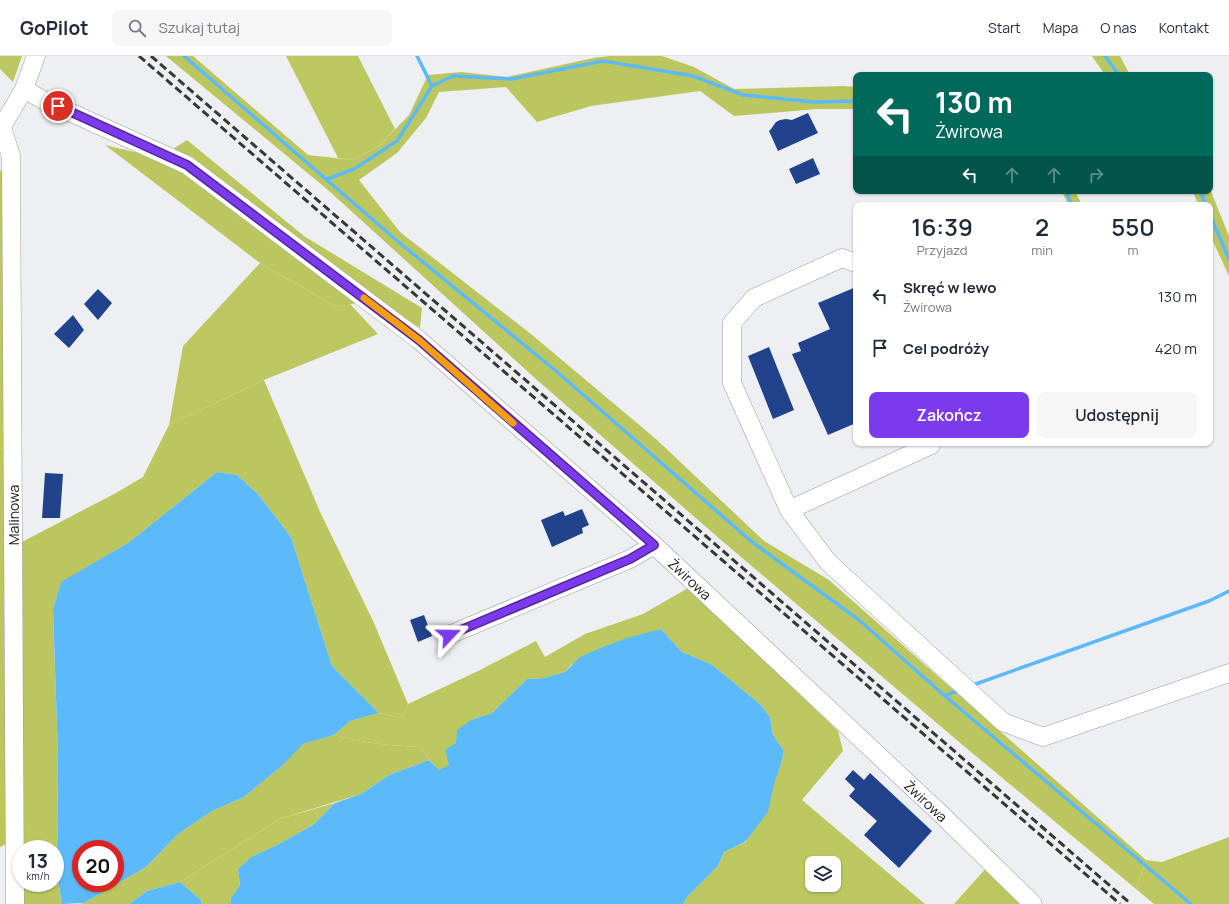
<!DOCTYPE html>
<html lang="pl">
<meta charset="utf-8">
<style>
body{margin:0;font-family:Manrope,sans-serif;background:#f6f6f7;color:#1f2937;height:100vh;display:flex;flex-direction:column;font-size:15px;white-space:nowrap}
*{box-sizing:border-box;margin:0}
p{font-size:13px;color:#747a83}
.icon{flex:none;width:22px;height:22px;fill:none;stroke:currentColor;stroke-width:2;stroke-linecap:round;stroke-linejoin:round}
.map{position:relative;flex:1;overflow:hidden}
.panel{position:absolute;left:853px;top:146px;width:360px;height:244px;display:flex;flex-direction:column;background:#fff;border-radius:8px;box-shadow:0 1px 3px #0004}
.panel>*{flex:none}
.guide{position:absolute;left:853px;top:16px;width:360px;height:122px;border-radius:8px;box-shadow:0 1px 3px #0004;background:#00695c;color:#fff;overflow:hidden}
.buttons{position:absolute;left:805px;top:800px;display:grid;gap:8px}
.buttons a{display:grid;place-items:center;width:36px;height:36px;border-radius:8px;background:#fff;box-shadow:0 1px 3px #0004;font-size:20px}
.speed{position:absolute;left:12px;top:784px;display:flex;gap:8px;font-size:20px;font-weight:700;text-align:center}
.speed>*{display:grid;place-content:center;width:52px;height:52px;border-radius:50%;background:#fff;box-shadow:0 1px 3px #0004;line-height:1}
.speed small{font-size:10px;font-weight:400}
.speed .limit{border:6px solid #d22;background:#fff;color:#111}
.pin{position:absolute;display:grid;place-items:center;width:34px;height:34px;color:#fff;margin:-17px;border:2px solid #fff;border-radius:50%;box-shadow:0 1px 4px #0007}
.me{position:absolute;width:44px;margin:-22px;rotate:67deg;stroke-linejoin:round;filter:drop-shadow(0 0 3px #0008)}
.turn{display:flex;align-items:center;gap:14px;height:84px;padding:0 16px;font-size:18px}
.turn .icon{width:52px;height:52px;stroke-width:2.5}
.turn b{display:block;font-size:28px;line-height:34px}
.lanes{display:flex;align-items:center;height:38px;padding:0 16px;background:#0003;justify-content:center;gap:20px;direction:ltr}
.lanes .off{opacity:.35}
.eta{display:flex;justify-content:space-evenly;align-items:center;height:68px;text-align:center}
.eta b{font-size:24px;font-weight:600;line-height:28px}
.cta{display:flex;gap:8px;margin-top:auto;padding:8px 16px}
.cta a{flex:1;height:46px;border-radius:8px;background:#7c3aed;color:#fff;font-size:16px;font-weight:600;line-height:46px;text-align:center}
.cta a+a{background:#f6f6f7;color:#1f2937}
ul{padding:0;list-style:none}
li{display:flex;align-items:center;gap:12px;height:52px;padding:0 16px}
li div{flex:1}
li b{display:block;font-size:15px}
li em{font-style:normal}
header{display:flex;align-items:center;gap:24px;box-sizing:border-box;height:56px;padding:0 20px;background:#fff;border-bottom:1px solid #e0e1e3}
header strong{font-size:19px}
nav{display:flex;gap:22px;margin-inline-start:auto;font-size:14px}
.search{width:280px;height:36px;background:#f6f6f7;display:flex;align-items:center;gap:10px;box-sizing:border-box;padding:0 14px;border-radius:8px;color:#747a83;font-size:15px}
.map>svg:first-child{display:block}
.green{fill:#bdc760;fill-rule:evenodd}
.forest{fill:#bcc65f;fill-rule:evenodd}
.water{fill:#5cbafa;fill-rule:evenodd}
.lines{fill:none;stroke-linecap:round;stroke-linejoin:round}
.stream{stroke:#5cbafa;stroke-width:3.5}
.building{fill:#20438b}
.minor-casing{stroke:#9c9d9f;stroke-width:19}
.minor{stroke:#fff;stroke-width:18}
.rail{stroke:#363739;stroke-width:3;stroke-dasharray:8 4;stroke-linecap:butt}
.route-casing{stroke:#51269a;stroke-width:10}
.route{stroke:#7c3aed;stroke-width:7}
.slow{stroke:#f59e0b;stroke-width:7}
.labels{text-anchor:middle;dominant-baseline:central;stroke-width:4;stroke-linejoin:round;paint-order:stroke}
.street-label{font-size:14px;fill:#1a1b1c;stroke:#fff}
</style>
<header>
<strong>GoPilot</strong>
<div class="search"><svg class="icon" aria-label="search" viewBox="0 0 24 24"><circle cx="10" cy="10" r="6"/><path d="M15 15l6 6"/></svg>Szukaj tutaj</div>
<nav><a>Start</a><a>Mapa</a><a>O nas</a><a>Kontakt</a></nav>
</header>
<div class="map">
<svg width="1229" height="848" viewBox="0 0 1229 848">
<rect width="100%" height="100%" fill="#eeeff2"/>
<path class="green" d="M0,0H22L13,26L0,13Z
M286,0H358L395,73L379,90L353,104L338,102Z
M3,111L5,390L0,393V116Z
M260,207L337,251L350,248L378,278L264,324L169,369L183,290Z
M688,532L838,675L843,695L802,744L925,848H683L688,840L718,810L724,796L746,786L774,727L781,708L784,695L773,679L770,661L760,648L711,608L682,596L661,573L571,609L565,616L544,622L527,623L492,657L471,664L456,687L449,709L440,715L429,704L422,691C391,690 364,687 334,679L350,665L379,657L402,662L408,648L478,615L536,585L545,601L585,578L643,558ZM812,807H834V829H812Z
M335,747L313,769L277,789L251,801L238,813L240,829L231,842L230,848H202L201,844L180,826L279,763Z
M1229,781V848H1154L1136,833L1146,804L1162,806Z
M987,811L1025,848H954Z"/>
<path class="forest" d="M166,0H193L308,99L353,104L379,90L409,59L428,19L461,16L507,21L593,2L610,0H662L694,11L734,33L844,30L856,31V53H817L734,60L700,35L591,50L537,66L506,31L439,36L426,62L397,97L359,124L400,176L531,278L656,383L764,485L829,524L1146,804L1136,833L965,691L721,484L537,324L328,134Z
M1092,0H1120L1130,19H1105Z
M187,84L304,180L422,252L420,272L376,243L337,251L260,207L105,89L159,102Z
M1210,133L1229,180V220L1210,179V149H1198L1193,135H1210Z
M1062,135H1075L1082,149H1068Z
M264,324L321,458L374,567L408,648L402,662L379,657L332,610L291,481L258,438L237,419L217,416L128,487L61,527L53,553L58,701L57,819L62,848H18V488L114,438L143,421L169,369ZM21,793H55V827H21Z
M5,390L12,785L0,791V393Z
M334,679C364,687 391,690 422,691L429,704L389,719L361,738L279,763L180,826L147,835L129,848H79L84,847L146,811L178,778L212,755L244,741L283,709L302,688Z"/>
<path class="water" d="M217,416L237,419L258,438L291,481L332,610L379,657L350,665L334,679L303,688L283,709L244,741L212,755L178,778L146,811L84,847L62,848L57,819L58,701L53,553L61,526L128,487ZM81,793H115V827H81Z
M661,573L682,596L711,608L760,648L770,661L773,679L784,695L781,708L774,728L768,756L745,786L724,796L718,810L688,840L683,848H230L231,842L240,829L238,813L251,801L277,789L313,769L335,747L361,738L389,719L429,704L439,714L449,709L445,694L456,687L457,674L471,664L492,657L527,623L544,622L565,616L580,601L603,591L627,582Z
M180,826L201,844L202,848H129L147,835Z"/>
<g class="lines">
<path class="stream" d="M184,0L395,183L556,315L752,486L859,564L945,640L1191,848
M417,0L432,30
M1105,0L1119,19
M327,123L354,113L397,85L432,30L453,20L512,23L603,5L693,20L743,39L814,46L856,45
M1066,135L1072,149
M1200,135L1206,149
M1210,159L1229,203
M973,629L1209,545L1229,535
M945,640L957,635"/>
</g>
<path class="building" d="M808,57L818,77L778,95L769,75L771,73L776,66L780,64L786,63L792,64Z
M813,102L820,118L796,128L789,113Z
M856,231V367L828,379L792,298L801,295L798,287L830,273L818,247Z
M98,233L112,247L98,264L84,248Z
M73,259L84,274L69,292L54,278Z
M769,291L794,354L773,363L748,300Z
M45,417L63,418L60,462H42Z
M582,453L589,469L582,472L583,477L552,491L541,464L563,455L565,460Z
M424,559L432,580L418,586L410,564Z
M853,714L864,724L870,717L932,775L899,812L864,779L877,765L849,740L855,733L845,723Z"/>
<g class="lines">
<g class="minor-casing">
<path id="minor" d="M24,33L43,44L187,109L419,284L654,489L942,759L1033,848
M0,70L2,71L11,100L15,848
M0,74L24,33L36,0
M856,207L842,202L754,242L732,267V327L789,454L828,506L1003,666L1043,681L1229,617
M789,454L931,389V387
M449,579L630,503L654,489"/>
</g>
<use href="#minor" class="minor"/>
<path class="rail" d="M139,0L1120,848
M151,0L1131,848"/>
</g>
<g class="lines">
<g class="route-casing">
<path id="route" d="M58,50L187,109L419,284L654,489L630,503L449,579"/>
</g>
<use href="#route" class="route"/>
<path class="slow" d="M364,242L419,284L513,367"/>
</g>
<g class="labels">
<g class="street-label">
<text transform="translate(13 459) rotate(-90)">Malinowa</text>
<text transform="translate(690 523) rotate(43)">Żwirowa</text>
<text transform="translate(926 745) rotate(43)">Żwirowa</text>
</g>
</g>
</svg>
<div class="buttons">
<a><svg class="icon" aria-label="layers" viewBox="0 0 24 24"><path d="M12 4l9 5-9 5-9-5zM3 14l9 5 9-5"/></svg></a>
</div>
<div class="speed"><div>13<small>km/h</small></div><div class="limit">20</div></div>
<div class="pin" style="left:58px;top:50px;background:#d93025"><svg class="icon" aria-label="arrive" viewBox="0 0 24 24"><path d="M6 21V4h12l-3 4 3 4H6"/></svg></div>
<svg class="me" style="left:449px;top:579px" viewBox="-20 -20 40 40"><path d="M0-17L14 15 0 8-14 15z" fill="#7c3aed" stroke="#fff" stroke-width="4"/></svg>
<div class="guide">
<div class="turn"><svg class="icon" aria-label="left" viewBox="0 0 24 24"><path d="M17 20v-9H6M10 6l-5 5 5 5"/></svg><div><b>130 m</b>Żwirowa</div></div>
<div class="lanes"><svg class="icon" aria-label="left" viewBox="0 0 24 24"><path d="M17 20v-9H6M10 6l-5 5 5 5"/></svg><svg class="icon off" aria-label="ahead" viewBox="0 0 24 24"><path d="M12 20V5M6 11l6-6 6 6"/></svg><svg class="icon off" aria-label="ahead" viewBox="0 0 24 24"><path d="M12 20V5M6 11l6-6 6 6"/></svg><svg class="icon off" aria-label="right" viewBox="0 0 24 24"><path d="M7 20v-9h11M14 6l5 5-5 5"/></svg></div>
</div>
<section class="panel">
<div class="eta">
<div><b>16:39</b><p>Przyjazd</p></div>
<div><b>2</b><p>min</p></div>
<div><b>550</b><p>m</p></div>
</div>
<ul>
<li><svg class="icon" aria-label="left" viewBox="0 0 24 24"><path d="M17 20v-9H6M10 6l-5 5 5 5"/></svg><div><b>Skręć w lewo</b><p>Żwirowa</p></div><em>130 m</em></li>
<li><svg class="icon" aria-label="arrive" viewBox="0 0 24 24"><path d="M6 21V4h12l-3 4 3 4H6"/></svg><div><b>Cel podróży</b></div><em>420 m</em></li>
</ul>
<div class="cta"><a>Zakończ</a><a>Udostępnij</a></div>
</section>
</div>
